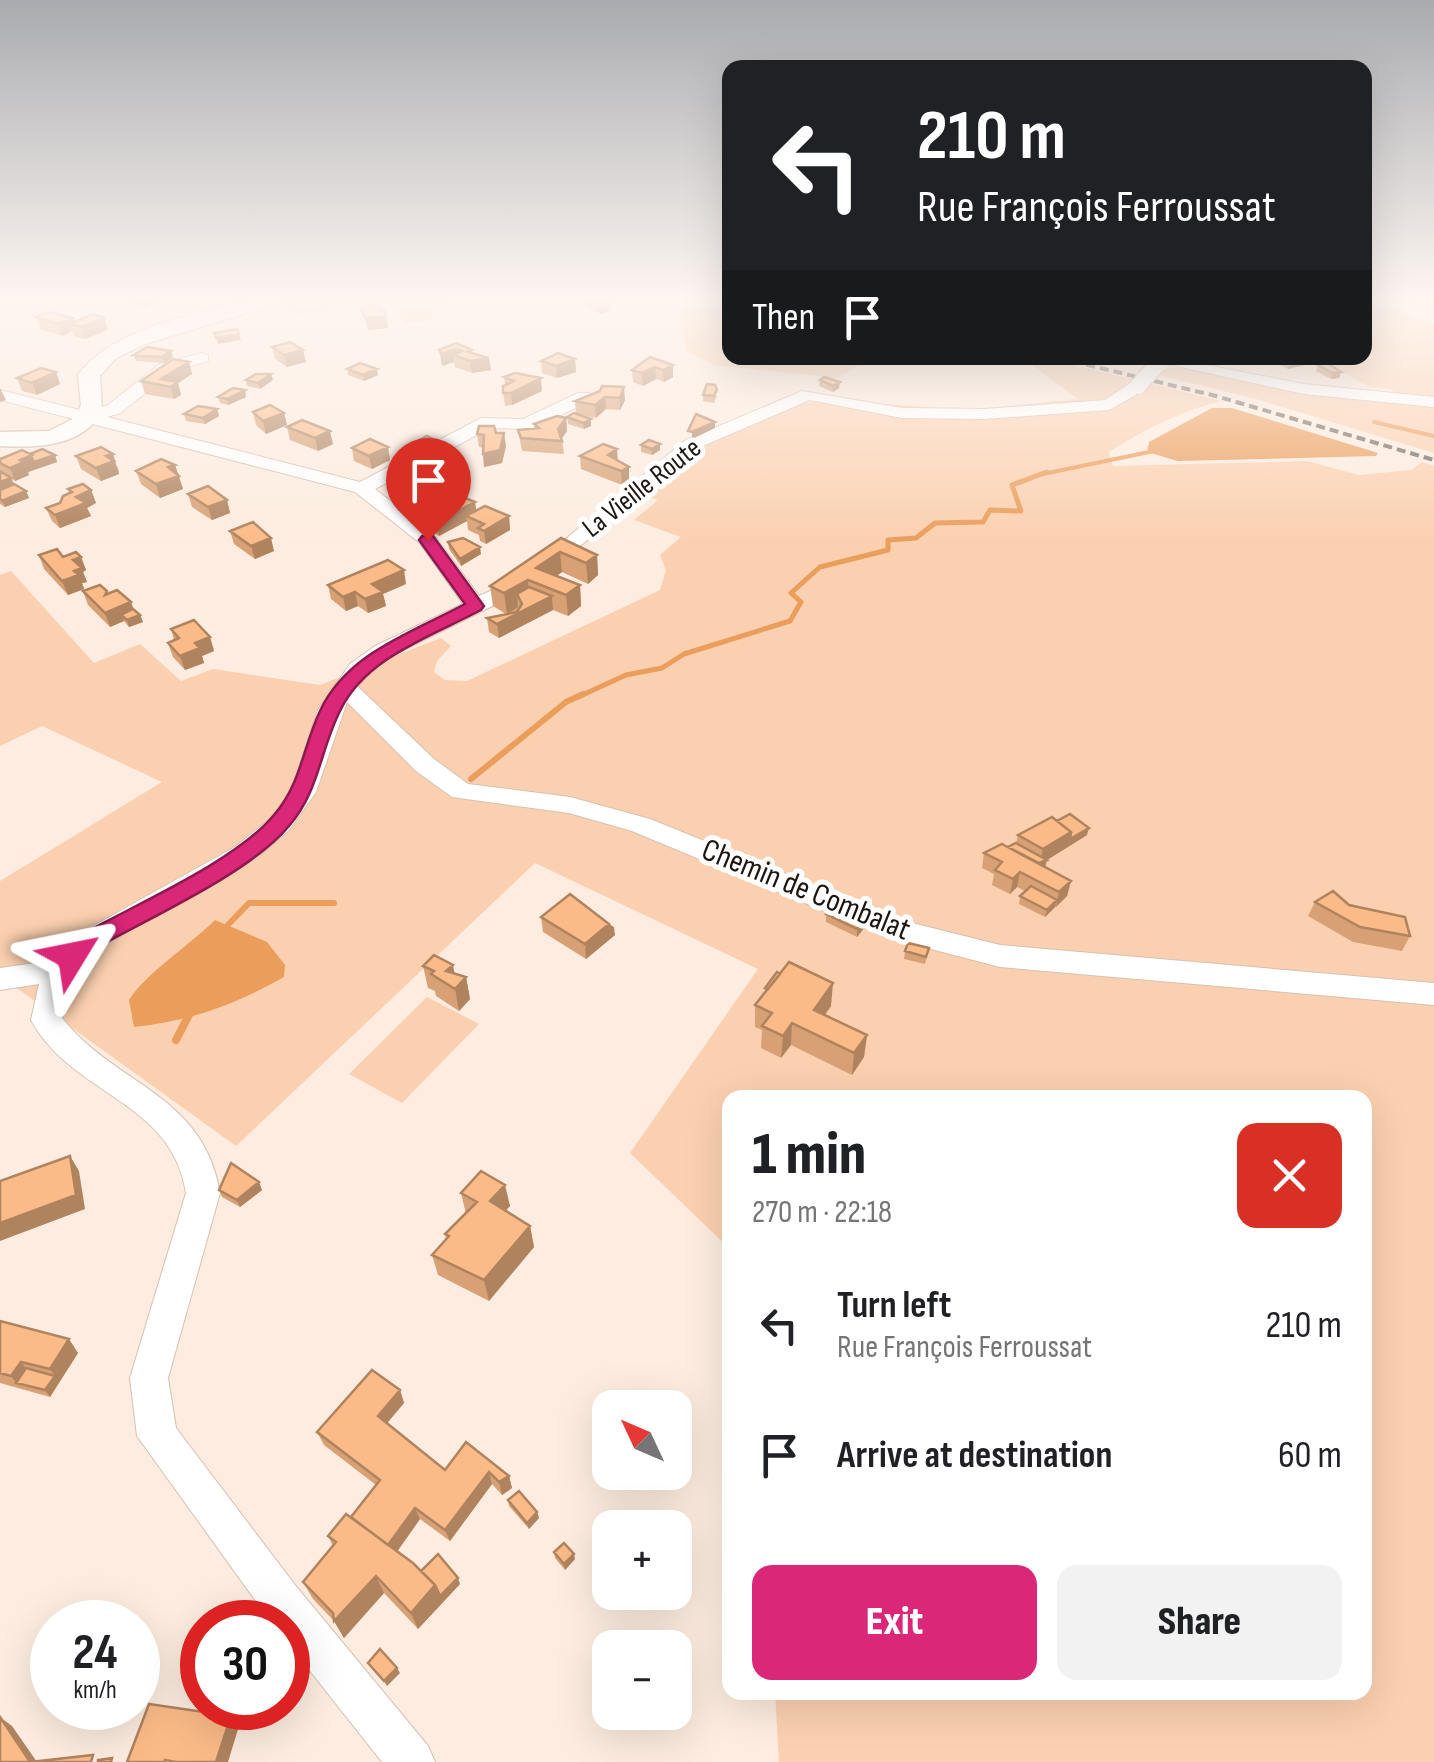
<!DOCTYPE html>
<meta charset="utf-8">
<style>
body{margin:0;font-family:"Sofia Sans Condensed",sans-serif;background:#f2f2f2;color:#202124;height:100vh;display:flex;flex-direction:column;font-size:38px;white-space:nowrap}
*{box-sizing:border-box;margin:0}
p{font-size:32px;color:#757577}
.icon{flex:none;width:55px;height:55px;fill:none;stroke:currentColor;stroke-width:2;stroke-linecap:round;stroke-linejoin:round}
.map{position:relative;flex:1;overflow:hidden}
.panel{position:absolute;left:722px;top:1090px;width:650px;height:610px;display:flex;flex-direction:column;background:#fff;border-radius:20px;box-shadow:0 10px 40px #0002}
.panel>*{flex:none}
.banner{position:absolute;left:722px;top:60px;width:650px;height:305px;border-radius:20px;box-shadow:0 10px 40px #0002;background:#202124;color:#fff;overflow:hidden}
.needle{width:65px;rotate:314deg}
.controls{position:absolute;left:592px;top:1390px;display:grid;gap:20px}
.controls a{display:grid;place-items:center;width:100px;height:100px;border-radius:20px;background:#fff;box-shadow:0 10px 40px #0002;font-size:50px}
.speed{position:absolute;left:30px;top:1600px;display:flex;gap:20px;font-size:50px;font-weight:700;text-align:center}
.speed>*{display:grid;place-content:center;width:130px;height:130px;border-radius:50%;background:#fff;box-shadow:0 10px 40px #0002;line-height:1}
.speed small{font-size:25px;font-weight:400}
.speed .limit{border:15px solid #d22;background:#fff;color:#111}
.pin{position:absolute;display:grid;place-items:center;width:85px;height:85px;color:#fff;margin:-102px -42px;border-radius:50% 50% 50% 0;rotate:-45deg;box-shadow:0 0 10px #0007}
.pin .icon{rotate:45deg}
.me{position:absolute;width:110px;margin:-55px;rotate:55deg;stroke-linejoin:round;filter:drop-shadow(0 0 8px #0008)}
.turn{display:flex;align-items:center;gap:35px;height:210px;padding:0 30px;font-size:45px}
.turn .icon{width:130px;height:130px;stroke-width:2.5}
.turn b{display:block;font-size:70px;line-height:85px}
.then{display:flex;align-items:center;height:95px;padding:0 30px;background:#0003;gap:20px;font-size:38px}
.round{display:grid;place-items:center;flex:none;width:105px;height:105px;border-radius:20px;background:#f2f2f2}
.overview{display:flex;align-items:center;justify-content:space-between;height:170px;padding:0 30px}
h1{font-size:60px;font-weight:800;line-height:75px}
.button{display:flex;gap:20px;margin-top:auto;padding:20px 30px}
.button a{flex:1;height:115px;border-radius:20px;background:#db2777;color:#fff;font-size:40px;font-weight:800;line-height:115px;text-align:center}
.button a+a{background:#f2f2f2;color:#202124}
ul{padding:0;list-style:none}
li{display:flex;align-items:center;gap:30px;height:130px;padding:0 30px}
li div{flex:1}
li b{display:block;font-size:38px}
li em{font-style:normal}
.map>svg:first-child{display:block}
.green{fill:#fbd0b0}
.water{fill:#eb9d5b}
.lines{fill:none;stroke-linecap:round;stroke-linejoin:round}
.stream-far3{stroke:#eb9d5b;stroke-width:4}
.stream-far2{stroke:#eb9d5b;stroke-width:5}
.stream-far1{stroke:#eb9d5b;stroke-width:6}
.stream{stroke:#eb9d5b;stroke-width:8}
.minor-casing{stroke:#d6c1b2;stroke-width:2}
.major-casing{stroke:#d6c1b2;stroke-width:3}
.minor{fill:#fff;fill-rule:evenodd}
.major{fill:#fff;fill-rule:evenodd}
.rail{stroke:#72675f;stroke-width:4;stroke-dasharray:9 5;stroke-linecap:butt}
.minor-bridge-casing{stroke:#d6c1b2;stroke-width:18;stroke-linecap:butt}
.minor-bridge{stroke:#fff;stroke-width:16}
.wall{fill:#d8a175}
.shaded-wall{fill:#b0835f}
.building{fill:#fbbb88;stroke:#b0835f;stroke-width:2.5}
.route{fill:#db2777;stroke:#8e194d;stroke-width:2.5}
.labels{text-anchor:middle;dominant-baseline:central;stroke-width:10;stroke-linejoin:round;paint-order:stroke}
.far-street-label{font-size:28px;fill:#1d1610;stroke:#fff}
.street-label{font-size:32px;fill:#1d1610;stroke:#fff}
</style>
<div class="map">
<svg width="1434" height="1762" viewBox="0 0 1434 1762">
<rect width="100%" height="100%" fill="#fdecdf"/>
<path class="green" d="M309,296H462L433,308L432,320L406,323L388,303L293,315L280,305Z
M677,296H730V358H871L837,378L714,365L686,351Z
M1365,296H1382L1373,299L1434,324V453L1256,399L1157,375L1166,368H1197L1398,400L1392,389L1371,388L1318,358H1365Z
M999,358H1044L1222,401C1183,410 1143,430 1109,452L1113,466L1307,461L1359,475L1411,470L1422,462L1434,466V1762H779L775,1693L1365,1692V1098H730V1249L630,1153L758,969L535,863L236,1146L0,976V881L162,782L42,726L0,746V575L11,571L94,663L140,644L181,681L213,669L320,685L441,638L451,646L437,661L434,672L445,680L467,681L660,590L666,570L660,555L681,537L634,520L658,500L644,495C689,457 743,412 803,403C827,399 856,408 879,413L885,404L970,410L1078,399L1031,364Z
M427,997L479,1024L402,1103L349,1074Z"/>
<path class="water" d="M1212,408H1232L1378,453L1376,456L1178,461L1147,452L1149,442Z
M215,920L267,942L285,965L284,977C234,1005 191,1021 134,1027L129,1000C147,972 190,945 215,920Z"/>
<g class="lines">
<path class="stream-far3" d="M1374,422L1434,436
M1038,475L1154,451"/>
<path class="stream-far2" d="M578,697L626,675L662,668L684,654L790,621L801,602L791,593L820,567L888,550V540L916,538L935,523L983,522L990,510L1021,511L1012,485L1047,472"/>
<path class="stream-far1" d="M471,779L566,702L583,694
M224,929L249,903H334"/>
<path class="stream" d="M176,1040L189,1015"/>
<g class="minor-casing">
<path id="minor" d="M202,353L208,355V361L172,372L120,413L107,417L360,482L481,418L523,419L578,393H590V401L532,429L490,428L375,489L434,535L479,596L517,579L686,440L802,391L902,408L985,409L1105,400L1132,382H1144V390L1109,410L985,419L902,418L810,400L698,448L531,587L391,656L366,674L358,687L434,759L468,784L570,797L650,819L896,919L1000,945L1434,983V1005L1000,967L889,938L632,831L569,813L452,797L416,771L347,702L316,792L289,830L255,859L97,949L71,975L62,1018C117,1087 203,1093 220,1193L168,1378L176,1428L295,1585L428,1746L435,1762H382L288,1643V1622H271L137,1436L130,1378L186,1193C172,1100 72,1096 31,1020L39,984L0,990V968L49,961L77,935L235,847L271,818L291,791L318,710L350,664L375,646L463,604L420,543L355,492L0,400V390L88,412L108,405L160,364Z
M1140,358H1170L1304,384L1434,397V407L1304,394Z"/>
</g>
<g class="major-casing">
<path id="major" d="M271,296H302L145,344L115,359L100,376L102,410C84,447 37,448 0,446V432L49,431L75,418L81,405L78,375C119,322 209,313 271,296Z"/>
</g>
<use href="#minor" class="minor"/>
<use href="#major" class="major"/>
<path class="rail" d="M1059,358L1216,396L1434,460"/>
<g class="minor-bridge-casing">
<path id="minor-bridge" d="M1138,386L1155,367"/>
</g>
<use href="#minor-bridge" class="minor-bridge"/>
</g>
<path class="wall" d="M123,296H155L157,302L144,307L125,301Z
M584,296H610V311L600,314L584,305Z
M36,317L73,318L74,322L108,330L85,339L74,336L72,331L62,336L40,329Z
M456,343L472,353L491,370L472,373L455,367L454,362L442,366L439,350Z
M272,347L303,350L306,362L287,367L275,359Z
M171,351L173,357L164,363L136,361L134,355Z
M1273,358H1319L1318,362L1288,369L1272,361Z
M575,359L576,372L557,378L542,373L541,361Z
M189,362L192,374L178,383L181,395L174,399L145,394L141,381Z
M673,365V377L664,382L656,379L643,386L633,382L632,370Z
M1318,365L1341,372L1339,378L1331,379L1316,371Z
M347,369L378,375L364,381L348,375Z
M56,372L60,384L37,395L22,391L17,378Z
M271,374L273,380L260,389L247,386L246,380Z
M504,377L542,391L512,405L505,406L503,393L505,385Z
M820,380L839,388L833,392L819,386Z
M245,390L246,397L228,405L220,403L218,397Z
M600,391L625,400L620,410L606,409L596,418L576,414L591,426L584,429L568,424L567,417L576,414L575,401Z
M703,395L717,396L714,403L703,401Z
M217,409L219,416L205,424L186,421L184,414Z
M253,412L284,413L287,425L266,434L256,425Z
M566,418L567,431L562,438L564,454L522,451L518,430L534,429V424Z
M287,427L333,444L318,451L290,440Z
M496,433L506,446L502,463L484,467L483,448L479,447L477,434Z
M433,439L434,445L418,454L412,451L411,445Z
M660,444V450L652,455L641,452V445Z
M388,447L390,460L372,469L354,461L352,448Z
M30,454L55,455L57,462L28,472L29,475L15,481L12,479L14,484L26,491L29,498L5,507L0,504V459Z
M76,456L118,467L119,474L101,481L81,469Z
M580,456L618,461L629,480L622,485L581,469Z
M175,465L183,489L160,498L141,484L136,471Z
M458,465L424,483L413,479L411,466Z
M68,489L91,490L96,503L87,508L91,516L60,528L52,521L46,508L60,503L70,493Z
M188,494L227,500L230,513L212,520L192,507Z
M442,500L475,502L476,511L509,516L510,530L486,544L480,541L479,535L468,530L467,521L439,536L423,524L410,510L408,503L426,510L435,511L443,507Z
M230,531L274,551L255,559L234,544Z
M561,538L597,555L598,575L588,584L562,572L556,576L580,585L581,606L568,616L553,610L499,638L489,632L487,618L506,614L493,606L490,586Z
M448,542L481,554L461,566L449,549Z
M39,555L81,557L86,570L83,572L87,582L82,583L84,589L68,595L44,569Z
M406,584L383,594L386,606L368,613L358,606L346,611L331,599L328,585Z
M83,591L108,594L140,615L143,622L129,627L124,621L110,627L88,605Z
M171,629L210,637L214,651L202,656L204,663L185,670L173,657L168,643L174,640Z
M1057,821L1087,835L1047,860L1045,867L1071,881L1067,896L1045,917L1019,904L1020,896L1025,891L1017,887L1010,894L992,885L994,874L982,868L984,853L1008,847L1016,843L1018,835Z
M1315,902L1410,936L1402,951L1353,942L1308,916Z
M826,914L865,927L857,937L826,922Z
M541,917L615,935L586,959L543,932Z
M929,948L925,964L904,959L905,951Z
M423,966L466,977L470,999L459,1011L436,996L435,991L428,988Z
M765,988L831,1006L825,1015L867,1035L864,1057L852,1075L791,1045L781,1058L761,1048L762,1030L755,1027V1005L765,993Z
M219,1190H262L240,1207L222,1197Z
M461,1193L510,1206L505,1211L530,1226L534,1247L489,1301L438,1275L432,1255L446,1239L445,1234L466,1214Z
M0,1321L78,1353L50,1397L0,1383Z
M400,1390L404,1403L387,1423L445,1470L466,1442L509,1476L512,1488L502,1495L492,1484L450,1541L420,1519L397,1551L421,1571L460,1584L418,1629L384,1593L344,1638L334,1621L313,1599L303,1582L333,1546L328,1536L351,1517L376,1485L324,1445L317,1432Z
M508,1500L539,1518L529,1529L509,1506Z
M554,1552L575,1559L565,1570L555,1558Z"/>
<path class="shaded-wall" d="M140,296H155L157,302L144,307Z
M605,296H610V311L600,314V302Z
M386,316L388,328L368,330L365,318Z
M73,318L76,326L70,324L72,331L62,336L58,324Z
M104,318L108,330L85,339L81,327Z
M239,334L241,340L218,344L216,338Z
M456,349L457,356L453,355L454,362L442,366L441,354Z
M303,350L306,362L287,367L284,355Z
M472,350L473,361L489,358L491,370L472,373L468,352Z
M171,351L173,357L164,363L162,357Z
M1291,358H1319L1318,362L1288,369Z
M575,359L576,372L557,378L556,366Z
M189,362L192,374L178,383L181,395L174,399L170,387L161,379Z
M673,365V377L664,382L663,370Z
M655,367L656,379L643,386L642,373Z
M377,369L378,375L364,381L363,375Z
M56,372L60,384L37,395L32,383Z
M1341,372L1339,378L1331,379L1333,373Z
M271,374L273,380L260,389L258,383Z
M541,378L542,391L512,405L511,393Z
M840,382L839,388L833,392V386Z
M624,387L625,400L620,410V398Z
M0,388L6,400L0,402Z
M245,390L246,397L228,405L227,399Z
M605,397L606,409L596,418L595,405Z
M217,409L219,416L205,424L203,418Z
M284,413L287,425L266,434L263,421Z
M566,418L567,431L560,441L558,429Z
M591,419V426L584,429L583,423Z
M715,422V428L692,439V432Z
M330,431L333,444L318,451L315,438Z
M504,433L506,446L502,463L484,467L483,454Z
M433,439L434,445L418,454L417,447Z
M660,444V450L652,455V449Z
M388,447L390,460L372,469L369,456Z
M617,449L618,462L608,455Z
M456,452L458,465L424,483L422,470Z
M113,454L119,474L101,481L96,468L106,456Z
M32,455H55L57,462L28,472L29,475L15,481L10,468L20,460Z
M175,465L183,489L160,498L156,484L168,467Z
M629,467V480L622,485L621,471Z
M11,478L16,491L0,495V482Z
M91,490L96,503L87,508L91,516L60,528L55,515L76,497Z
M26,491L29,498L5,507L2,501Z
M227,500L230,513L212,520L208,507Z
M475,502L477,516H466L467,521L439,536L437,522Z
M509,516L510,530L486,544L484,531Z
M271,538L274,551L255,559L251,546Z
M480,547L481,554L461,566L460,559Z
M560,552L562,572L543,586L536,568Z
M597,555L598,575L588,584L586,563Z
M81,557L86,570L83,572L87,582L82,583L84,589L68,595L62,581L73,560Z
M404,570L406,584L383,594L386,606L368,613L365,599L372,584Z
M528,580L530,601L517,594L518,607L507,614L504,593Z
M580,585L581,606L568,616L566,595Z
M355,592L358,606L346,611L343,597Z
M552,596L553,610L499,638L497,624Z
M131,602L136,616L140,615L143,622L129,627L127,620L121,615L124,621L110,627L105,613Z
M210,637L214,651L202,656L204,663L185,670L180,656L195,643Z
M1089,828L1087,835L1068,847L1070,839Z
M1071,832L1068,847L1047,860L1045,867L1028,875L1040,862L1043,849Z
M1020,872L1017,887L1010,894L1013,879Z
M1071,881L1067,896L1056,907L1059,892Z
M1057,900L1055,907L1045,917L1047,910Z
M866,920L865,927L857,937V929Z
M609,924L614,927L615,935L586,959L585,944Z
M453,965L457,986L466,977L470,999L459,1011L455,989L446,971Z
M833,983L831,1006L812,1032L814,1010Z
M792,1023L791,1045L781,1058L783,1036Z
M867,1035L864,1057L852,1075L854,1053Z
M70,1156L79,1171L85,1209L0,1241V1223Z
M259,1182L262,1190L240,1207L237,1200Z
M505,1185L510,1206L495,1223L490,1201Z
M530,1226L534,1247L489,1301L484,1280Z
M69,1339L78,1353L50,1397L45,1390L55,1376L50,1369Z
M21,1362L31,1375L16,1383L21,1389L11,1376Z
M400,1390L404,1403L383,1428L378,1416Z
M489,1472L492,1484L450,1541L445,1530Z
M509,1476L512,1488L502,1495L499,1482Z
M415,1508L420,1519L392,1559L386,1547Z
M537,1512L539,1518L529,1529L527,1523Z
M574,1554L575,1559L565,1570L564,1564Z
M376,1576L384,1593L344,1638L334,1621Z
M458,1578L460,1584L418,1629L411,1613L435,1585Z
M397,1668L400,1673L387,1686L384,1681Z
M231,1716L239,1726L228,1762H216Z
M0,1717L12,1726L37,1762H30Z"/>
<path class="building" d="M588,296H606L609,299L600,302Z
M379,305L380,311L385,310L386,316L365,318L360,307Z
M48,312L73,318L58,324L36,317Z
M93,314L104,318L81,327L70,324Z
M237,329L239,334L216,338L214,333Z
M290,342L303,350L284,355L272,347Z
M456,343L472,350L468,352L489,358L470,361L453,355L462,351L456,349L441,354L439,350Z
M147,347L171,351L162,357L134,355Z
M558,353L575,359L556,366L541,361Z
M650,357L673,365L663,370L655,367L642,373L632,370Z
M173,359L189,362L161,379L178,382L170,387L141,381Z
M360,363L377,369L363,375L347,369Z
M1327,363L1341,372L1333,373L1318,365Z
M41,368L56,372L32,383L17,378Z
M515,373L541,378L511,393H503V386L514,381L504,377Z
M256,374H271L258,383L246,380Z
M824,377L840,382L833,386L820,380Z
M707,384L715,385L717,390L714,396L703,395Z
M602,386L624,387L620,398L605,397L595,405L575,401L600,391Z
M233,388L245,390L227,399L218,397Z
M270,405L284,413L263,421L253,412Z
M198,406L217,409L203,418L184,414Z
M574,413L591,419L583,423L567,417Z
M696,414L715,422L692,432L688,431Z
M557,416L566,418L558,429L562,441L521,438L518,430L539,428L534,424Z
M302,420L330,431L315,438L287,427Z
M479,426H494L496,433H504L500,450L483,454L484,435L477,434Z
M427,436L433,439L417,447L411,445Z
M370,439L388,447L369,456L352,448Z
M649,440L660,444L652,449L641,445Z
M603,444L617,449L608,455L629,467L621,471L580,456Z
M101,447L113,454L106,456L114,461L96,468L76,456Z
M441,447L456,452L422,470L411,466Z
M42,449L55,455L34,462L30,454Z
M22,450L32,455L20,460L24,462L10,468L0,463V459Z
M161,459L175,465L168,467L179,476L156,484L136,471Z
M0,471L11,478L0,482Z
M14,484L26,491L2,501L0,499V490Z
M83,484L91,490L76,497L86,503L55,515L46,508L60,503L63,496L72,492L68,489Z
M208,486L227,500L208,507L188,494Z
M455,494L475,502L437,522L421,510L436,511L450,504L442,500Z
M418,500L426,510H421L422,517L408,503Z
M485,506L509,516L484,531L478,528L484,524L466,516Z
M253,522L271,538L251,546L230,531Z
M463,538L480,547L460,559L448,542Z
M561,538L597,555L586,563L560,552L536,568L580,585L566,595L528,580L504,593L490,586Z
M57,549L63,557L76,552L81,557L73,560L82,568L74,571L79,575L62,581L39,555Z
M388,560L404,570L372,584L383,592L365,599L355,592L343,597L328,585Z
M100,585L107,591L105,595L117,590L131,602L105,613L83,591Z
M529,587L552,596L497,624L487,618L517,612L522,604L517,594Z
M133,609L140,615L127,620L121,615Z
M194,620L210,637L195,643L200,648L180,656L168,643L179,638L171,629Z
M1070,814L1089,828L1070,839L1071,832L1057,821Z
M1052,817L1071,832L1043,849L1018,835Z
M1016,843L1047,860L1039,863L1008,847Z
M1002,844L1071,881L1059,892L1020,872L1013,879L995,870L1002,862L984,853Z
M1031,886L1057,900L1047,910L1020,896Z
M1333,891L1349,905L1405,917L1410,936L1360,927L1315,902Z
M570,894L609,924L585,944L541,917Z
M835,905L866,920L857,929L826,914Z
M908,943L929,948L926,957L905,951Z
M434,955L453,965L446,971L466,977L455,989L431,974L434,971L423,966Z
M789,962L833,983L814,1010L867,1035L854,1053L792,1023L783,1036L762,1026L772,1013L755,1005Z
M777,972L780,974L768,989L765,988Z
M70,1156L76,1195L0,1223V1181Z
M231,1163L259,1182L237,1200L219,1190Z
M481,1171L505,1185L490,1201L530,1226L484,1280L432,1255L449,1236L445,1234L477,1202L461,1193Z
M0,1321L69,1339L50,1369L21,1362L11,1376L0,1373Z
M26,1368L55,1376L45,1390L16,1383Z
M372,1370L400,1390L378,1416L445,1470L466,1442L509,1476L499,1482L489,1472L445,1530L415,1508L388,1545L351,1517L380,1480L317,1432Z
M519,1491L537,1512L527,1523L508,1500Z
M346,1514L413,1563L435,1585L411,1613L376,1576L334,1621L333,1613L303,1582L336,1542L328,1536Z
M564,1543L574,1554L564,1564L554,1552Z
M438,1554L458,1578L440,1596L435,1585L421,1571Z
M380,1649L397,1668L384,1681L368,1663Z
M149,1704L231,1716L216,1762H176L165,1760V1762H127Z
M0,1717L30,1762L93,1755L91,1762H0Z
M112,1758L111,1762H98V1760Z"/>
<linearGradient id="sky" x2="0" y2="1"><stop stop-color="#a9abb0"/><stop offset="0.55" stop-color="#fef6f1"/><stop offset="1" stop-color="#fef6f1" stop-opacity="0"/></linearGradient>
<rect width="1434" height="543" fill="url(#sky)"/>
<path class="route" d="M422,536H433L484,606L481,610C432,636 367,657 341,709C320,749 320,790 289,826C250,873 151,917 96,948L81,963H64L60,956L79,936C134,905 235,862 274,815C301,784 303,747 320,711C347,653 411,633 465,604L419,540Z"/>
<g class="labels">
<g class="far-street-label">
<text transform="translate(642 488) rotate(-38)">La Vieille Route</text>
</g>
<g class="street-label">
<text transform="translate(806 890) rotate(22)">Chemin de Combalat</text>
</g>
</g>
</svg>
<div class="controls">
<a><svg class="needle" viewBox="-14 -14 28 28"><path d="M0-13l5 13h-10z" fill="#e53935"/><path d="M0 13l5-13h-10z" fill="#757577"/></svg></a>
<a>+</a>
<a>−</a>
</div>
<div class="speed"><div>24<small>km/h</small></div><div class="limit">30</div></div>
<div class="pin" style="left:428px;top:540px;background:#d93025"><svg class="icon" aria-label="arrive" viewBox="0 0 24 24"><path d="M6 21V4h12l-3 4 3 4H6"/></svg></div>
<svg class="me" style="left:72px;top:956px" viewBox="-20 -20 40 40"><path d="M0-17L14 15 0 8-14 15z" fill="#db2777" stroke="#fff" stroke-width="4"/></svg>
<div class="banner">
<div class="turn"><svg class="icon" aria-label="left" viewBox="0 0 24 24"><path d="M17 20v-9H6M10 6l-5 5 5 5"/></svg><div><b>210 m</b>Rue François Ferroussat</div></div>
<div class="then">Then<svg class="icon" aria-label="arrive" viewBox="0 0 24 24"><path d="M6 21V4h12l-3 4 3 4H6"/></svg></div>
</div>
<section class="panel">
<div class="overview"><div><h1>1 min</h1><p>270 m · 22:18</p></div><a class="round" style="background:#d93025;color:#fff"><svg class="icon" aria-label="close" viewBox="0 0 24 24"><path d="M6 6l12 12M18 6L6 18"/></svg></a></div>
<ul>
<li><svg class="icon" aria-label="left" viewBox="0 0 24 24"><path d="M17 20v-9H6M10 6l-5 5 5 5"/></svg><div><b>Turn left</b><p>Rue François Ferroussat</p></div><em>210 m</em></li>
<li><svg class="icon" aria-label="arrive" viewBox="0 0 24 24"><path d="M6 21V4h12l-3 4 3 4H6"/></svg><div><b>Arrive at destination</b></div><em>60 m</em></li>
</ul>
<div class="button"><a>Exit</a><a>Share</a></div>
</section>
</div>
